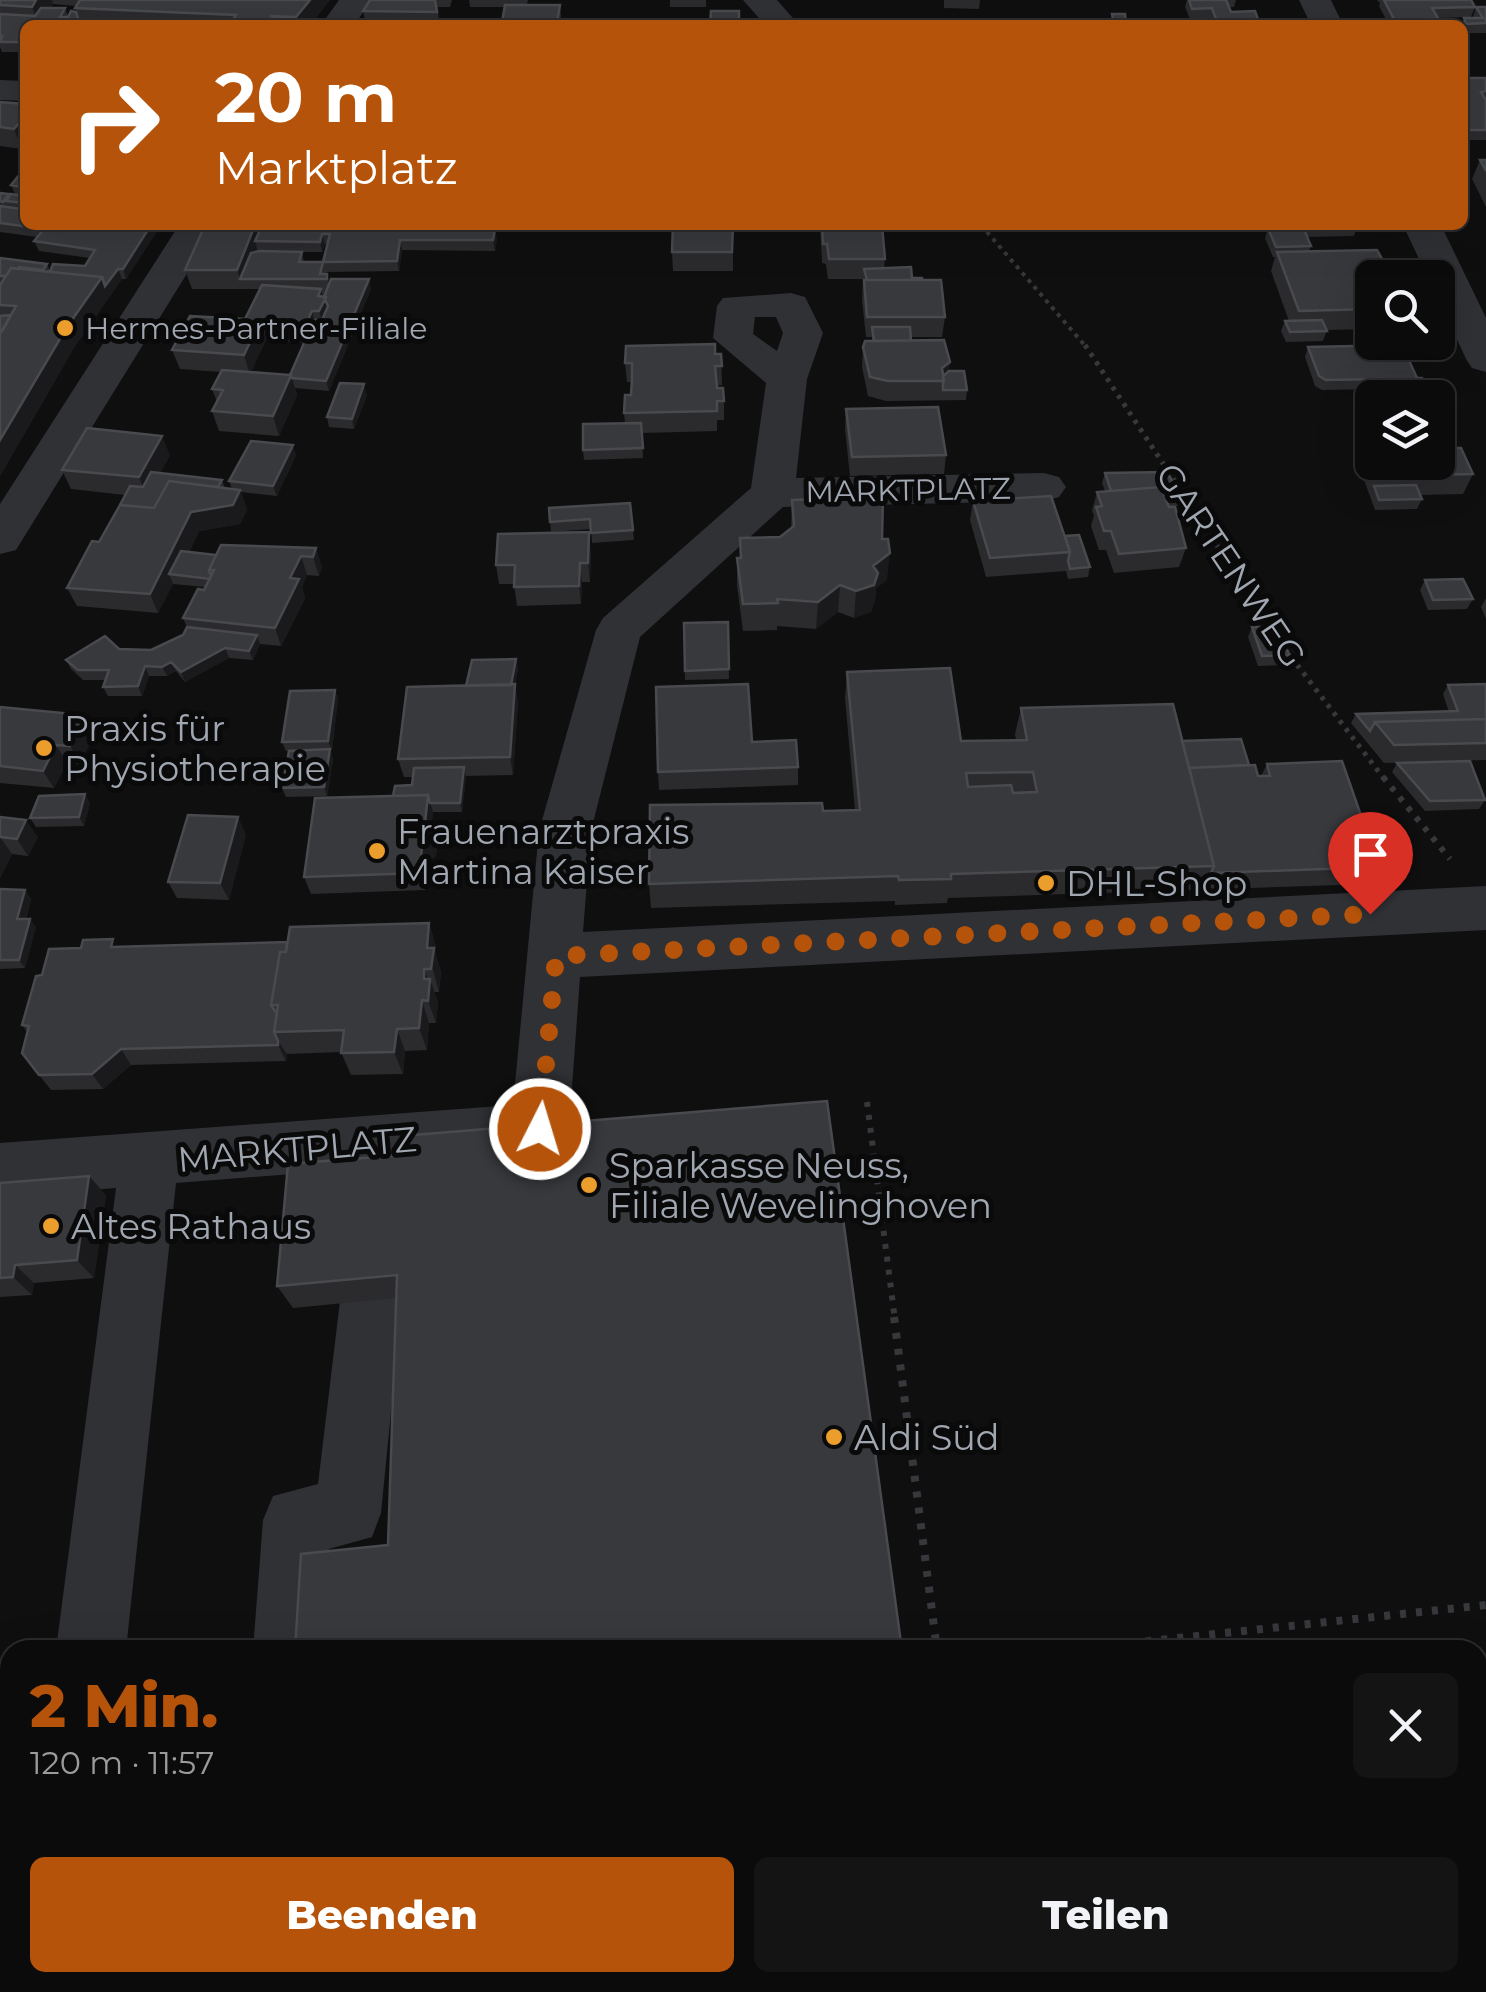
<!DOCTYPE html>
<html lang="de">
<meta charset="utf-8">
<style>
body{margin:0;font-family:Montserrat,sans-serif;background:#141415;color:#f1f3f6;height:100vh;display:flex;flex-direction:column;font-size:38px;white-space:nowrap}
*{box-sizing:border-box;margin:0}
p{font-size:32px;color:#9a9b9d}
.icon{flex:none;width:55px;height:55px;fill:none;stroke:currentColor;stroke-width:2;stroke-linecap:round;stroke-linejoin:round}
.map{position:relative;flex:1;overflow:hidden}
.side{position:absolute;left:0px;top:1640px;width:1488px;height:352px;display:flex;flex-direction:column;background:#0b0b0c;border-radius:30px 30px 0 0;box-shadow:0 10px 40px #0002,0 0 0 2px #2b2b2d}
.side>*{flex:none}
.guide{position:absolute;left:20px;top:20px;width:1448px;height:210px;border-radius:15px;box-shadow:0 10px 40px #0002,0 0 0 2px #2b2b2d;background:#b45309;color:#fff;overflow:hidden}
.controls{position:absolute;left:1355px;top:260px;display:grid;gap:20px}
.controls a{display:grid;place-items:center;width:100px;height:100px;border-radius:15px;background:#0b0b0c;box-shadow:0 10px 40px #0002,0 0 0 2px #2b2b2d;font-size:50px}
.pin{position:absolute;display:grid;place-items:center;width:85px;height:85px;color:#fff;margin:-102px -42px;border-radius:50% 50% 50% 0;rotate:-45deg;box-shadow:0 0 10px #0007}
.pin .icon{rotate:45deg}
.me{position:absolute;width:110px;margin:-55px;rotate:5deg;stroke-linejoin:round;filter:drop-shadow(0 0 8px #0008)}
.turn{display:flex;align-items:center;gap:35px;height:210px;padding:0 30px;font-size:45px}
.turn .icon{width:130px;height:130px;stroke-width:2.5}
.turn b{display:block;font-size:70px;line-height:85px}
.round{display:grid;place-items:center;flex:none;width:105px;height:105px;border-radius:15px;background:#141415}
.head{display:flex;align-items:center;justify-content:space-between;height:170px;padding:0 30px}
h1{font-size:60px;font-weight:800;line-height:75px;color:#b45309}
.button{display:flex;gap:20px;margin-top:auto;padding:20px 30px}
.button a{flex:1;height:115px;border-radius:15px;background:#b45309;color:#fff;font-size:40px;font-weight:800;line-height:115px;text-align:center}
.button a+a{background:#141415;color:#f1f3f6}
.map>svg:first-child{display:block}
.built{fill:#1b1b1d}
.lines{fill:none;stroke-linecap:round;stroke-linejoin:round}
.path-far3{stroke:#36383c;stroke-width:4;stroke-dasharray:4 5;stroke-linecap:butt}
.path-far2{stroke:#36383c;stroke-width:5;stroke-dasharray:4 6;stroke-linecap:butt}
.path-far1{stroke:#36383c;stroke-width:6;stroke-dasharray:5 8;stroke-linecap:butt}
.path{stroke:#36383c;stroke-width:8;stroke-dasharray:6 10;stroke-linecap:butt}
.minor{fill:#303135;fill-rule:evenodd}
.wall{fill:#2b2b2e;fill-rule:evenodd}
.shaded-wall{fill:#1a1a1c}
.building{fill:#37393c;stroke:#484a4e;stroke-width:2.5;fill-rule:evenodd}
.route{stroke:#b45309;stroke-width:18;stroke-dasharray:0 32.4}
.poi-dot{fill:#eb9e2c;stroke:#0a0a0b;stroke-width:4}
.labels{text-anchor:middle;dominant-baseline:central;stroke-width:10;stroke-linejoin:round;paint-order:stroke}
.far-poi-label{font-size:30px;fill:#a0a7b1;stroke:#0a0a0b;text-anchor:start}
.far-street-label{font-size:30px;fill:#a0a7b1;stroke:#0a0a0b}
.street-label{font-size:35px;fill:#a0a7b1;stroke:#0a0a0b}
.poi-label{font-size:35px;fill:#a0a7b1;stroke:#0a0a0b;text-anchor:start}
</style>
<div class="map">
<svg width="1486" height="1992" viewBox="0 0 1486 1992">
<rect width="100%" height="100%" fill="#0f0f10"/>
<path class="built" d="M1486,1653V1992H984L983,1983L1478,1982V1654Z"/>
<g class="lines">
<path class="path-far3" d="M981,225L1087,348"/>
<path class="path-far2" d="M1085,345L1278,638
M1285,649L1385,780"/>
<path class="path-far1" d="M1383,777L1450,859
M867,1102L895,1320"/>
<path class="path" d="M894,1317L937,1650
M1066,1650L1486,1605"/>
<path class="minor" d="M339,0H372L354,25H321Z
M743,0H777L799,25H765Z
M1299,0H1331L1343,25H1311Z
M0,80L25,81V101L0,100Z
M179,225H217L16,550L0,554V504Z
M1403,225H1441L1486,318V372L1472,368L1466,359L1438,298V278H1428Z
M791,293L805,297L823,333L807,379L796,478L1044,473L1059,477L1066,487L1059,497L1044,501L783,507L640,637L591,831L583,932L1486,886V930L580,977L569,1129L561,1147L540,1155L176,1183L126,1650H56L116,1188L0,1197V1143L513,1105L539,831L596,630L603,618L751,488L766,383L713,338L717,306L723,298ZM755,317H776L783,333L777,351L753,334Z
M371,1271L393,1280L402,1301L381,1513L372,1537L329,1549L323,1650H253L263,1520L273,1496L318,1484L340,1301L349,1280Z
M228,1982H306L305,1992H227Z"/>
</g>
<path class="wall" d="M0,0H330L310,25H25V52H2L0,47ZM53,4L76,6L75,8L76,12L68,16L65,8H51Z
M370,0H452L450,7H438L439,25H366L363,11Z
M469,0H528L527,5H560L561,15L560,25H503L505,7H470Z
M670,0H706V7H670Z
M944,0H980L979,9L944,8Z
M1187,0H1236L1234,7H1229L1231,12L1260,25H1212L1209,18L1190,19L1185,7Z
M1377,0H1471L1475,7L1471,17L1438,18L1442,25H1389L1379,6L1380,3Z
M1476,7H1486V33H1464L1468,42L1464,52H1462V25L1464,18H1473V17Z
M1462,78H1486V140H1462Z
M0,102L25,104V145L22,149L0,146Z
M1480,160H1486V207L1472,179Z
M25,168V225L58,229L61,225H161L126,279H122L75,346L0,476V258L47,264L50,271L85,266L90,258L39,251L34,241L37,237L0,232V193L10,196L15,194L11,185Z
M292,225H416L415,229L497,239L495,251L402,250L399,271L326,272L329,284L371,289L329,391L295,388L297,395L279,436L219,431L212,411L217,402L212,389L221,372L180,369L172,350L245,319L260,289H192L185,270L261,228H292L294,225ZM325,244H328L323,262H304L302,252H322ZM266,340L304,343L290,375L251,372Z
M733,225V271H673L672,252Z
M820,225H882L885,259L884,268L912,278L945,317L942,337H911V341L949,371L967,390L966,400L886,401L868,396L862,367L863,347L872,341V337H866L862,300L863,279H828L826,264L822,263Z
M1269,225H1357L1354,236L1307,237L1311,246L1309,251L1372,278V329L1327,330L1323,341L1286,342L1281,331L1285,321H1289L1271,271L1275,257H1273L1265,238L1268,228H1270Z
M1308,347L1428,392L1426,398H1382L1379,389L1322,390L1315,386L1305,357Z
M721,354L722,385L716,386L724,401V420H717V431L642,433L643,458L584,460L583,450L625,423L624,413L631,395L632,382H627L625,363Z
M367,395L354,429L329,427L327,417Z
M846,409L946,455L944,474L850,476L845,429Z
M1360,410H1372V435H1361L1356,420Z
M1438,410L1449,440L1446,448L1473,474L1463,494L1420,495L1422,499L1417,509L1375,510L1360,469L1368,450L1438,462Z
M170,455L160,473L222,480L225,488L232,489L229,481L296,455L277,496L241,492L247,510L240,524L199,531L189,552L216,555L316,548L322,568L319,576L307,575L302,587L305,598L281,646L260,644L253,660L229,658L185,682L176,671L167,676H149L142,696H108L103,687L106,680H83L71,669L66,660L119,649L151,650L183,635L187,627L183,618L205,587L173,584L158,613L77,606L67,588L99,542L125,495L71,489L62,470Z
M1105,473L1181,496L1178,506H1169L1186,548L1179,567L1114,573L1106,550H1099L1091,526L1094,515L1092,511L1097,492L1105,491L1102,483Z
M792,500L882,539L887,580L876,588L875,600L871,612L854,618L838,612L816,629L777,626V630L743,631L737,585V558L780,537L791,529Z
M973,501L1065,536L1090,567L1088,577L1068,579L1066,571L986,577L970,520Z
M630,503L634,540L592,543L591,529L551,532L549,508Z
M591,551L590,582H582L581,604L517,606L514,584H499L496,565Z
M1425,580L1473,599L1467,609L1428,610L1420,590Z
M1486,598V619L1481,607Z
M728,622L729,679L685,680L684,623Z
M1252,627L1290,655L1286,665L1258,666L1248,637Z
M516,659L518,669L515,684L518,703L513,775L466,776L462,812H433L431,827L437,845L436,856L427,862L425,890L311,894L304,877L393,796L412,785L413,777H404L398,759L466,686Z
M847,672L961,741L1016,740L1015,734L1021,708L1182,741L1249,765L1258,776H1261L1267,764L1379,867L1369,884L948,898L947,903L895,905V901L651,908L649,884L823,811L855,810L845,698Z
M1486,684V760L1384,763L1351,723L1356,714L1449,712L1443,694L1448,685Z
M335,690L338,699L332,750H330L333,759L327,796L286,797L282,788L288,751H286L282,742Z
M0,707L94,734L80,764L67,763L54,788L0,783Z
M752,742L798,767V785L659,790L658,772Z
M1397,763L1485,800L1479,809L1425,811L1392,772Z
M90,803L84,826L36,827L30,818Z
M0,817L38,837L28,856L12,854L0,878Z
M246,834L229,900L177,898L168,882Z
M0,889L25,890L31,899L26,919L36,927L25,968L0,969Z
M429,923L436,947V955L441,972L439,992H434L438,1002L436,1023H429L427,1050L405,1051L403,1074L351,1075L341,1052L287,1054L286,1061L131,1065L103,1089L51,1090L22,1053L27,1032L22,1025L42,975L118,947L287,942Z
M288,1164L902,1650L388,1545L396,1298L293,1308L277,1286Z
M0,1183L106,1195L94,1278L34,1283L32,1295L0,1297Z
M1486,1709V1869L1478,1846V1711Z
M1020,1982H1290L1293,1992H1022Z"/>
<path class="shaded-wall" d="M36,0H52L53,4L40,25H39L32,7Z
M310,0H330L310,25H297L296,17Z
M25,116V145L22,149L14,129Z
M151,225H161L126,279L123,269Z
M255,225H260L264,238L255,241L258,252L240,279L237,270Z
M495,229L497,239L495,251L493,240Z
M322,234L325,244L322,252L320,242Z
M400,240L402,250L399,271L397,261Z
M118,269L122,279L75,346L0,476V440L67,327L102,277Z
M369,279L371,289L329,391L326,381Z
M321,289L324,300L326,297L331,317L325,331L319,311L318,296Z
M312,311L317,330L311,343L306,324Z
M260,321L266,340L250,375L244,355Z
M950,362L948,381H944L942,368Z
M291,375L297,395L279,436L273,416Z
M364,384L367,395L354,429L352,419Z
M162,436L170,455L147,497L139,477Z
M293,445L296,455L277,496L273,486Z
M240,490L247,510L240,524L199,531L177,575L169,574L173,584L158,613L150,594L191,512Z
M589,532L591,551L590,582L588,563Z
M316,548L322,568L319,576L313,557Z
M890,553L887,580L876,588L875,600L871,612L854,618L856,591L873,566Z
M301,556L307,575L302,587L305,598L281,646L275,628L290,578Z
M580,563L582,582L581,604L579,586Z
M840,585L838,612L816,629L818,602Z
M257,635L260,644L253,660L249,651Z
M225,648L229,658L185,682L181,672Z
M516,659L518,669L511,703L509,694Z
M171,662L176,671L167,676L162,667Z
M145,666L149,676L142,696L138,686Z
M515,684L518,703L513,775L510,757Z
M335,690L338,699L332,750L328,741Z
M84,715L94,734L80,764L70,746Z
M56,745L67,763L54,788L43,771Z
M330,749L333,759L327,796L324,787Z
M464,767L466,776L462,812L460,803Z
M85,794L90,803L84,826L79,817Z
M428,795L433,812L430,839L432,828L437,845L436,856L427,862L425,890L420,873Z
M238,817L246,834L229,900L220,883Z
M26,820L38,837L28,856L17,839Z
M0,837L12,854L0,878Z
M25,890L31,899L23,928L17,919Z
M30,919L36,927L25,968L19,960Z
M429,923L436,947V955L441,972L439,992L427,948Z
M424,969L430,985V979L438,1002L436,1023L428,1001L424,979Z
M422,1000L429,1023L427,1050L419,1028Z
M397,1029L405,1051L403,1074L394,1052Z
M278,1041L287,1054L286,1061L278,1045Z
M121,1049L131,1065L103,1089L92,1074Z
M89,1176L106,1195L94,1278L77,1260Z
M15,1265L34,1283L32,1295L13,1277Z
M103,1982H128L127,1992H106Z"/>
<path class="building" d="M0,0H36L32,7L0,5Z
M80,0H310L296,17L270,16L293,20L290,25H222L224,22L231,23L236,15L75,8Z
M370,0H435L437,12L363,11Z
M1189,0H1226L1231,12L1255,11L1260,25H1218L1212,8L1192,9Z
M1384,0H1471L1475,7L1432,8L1442,25H1397Z
M505,5H560L557,22H502Z
M1476,7H1486V23L1466,24L1464,18H1483Z
M41,8H65L60,17H68L71,11L76,12L78,18L74,25H25V42H0L2,36H0V14L35,16Z
M711,11H739V25H710Z
M1112,14H1125L1126,25H1114Z
M1462,31L1468,42H1462Z
M1462,78H1486V91L1481,92L1486,100V130H1462Z
M0,102L25,104V116L14,129L0,127Z
M1480,160H1486V171Z
M25,168V187L11,185Z
M0,193L9,194L3,202L0,201Z
M11,194L25,196V203L6,201Z
M25,204V225H47L45,228L58,229L61,225H151L123,269H118L105,286L102,277L50,272L53,264L85,266L95,250L34,241L44,229L0,223V206L21,209Z
M205,225H255L237,270H185Z
M294,225H310V228H335L336,225H355L356,228L495,229L493,240H400L397,261L323,262L330,234H322L320,242L255,241L261,228H292Z
M673,225H733L732,252H672Z
M822,225H882L885,259H829L827,244H823Z
M1303,227L1311,246L1276,247L1268,228Z
M1377,250L1393,278H1372V309L1299,311L1277,252Z
M259,251L302,252L299,262H323L320,274H327V279H240L251,253Z
M0,258L47,264L43,270L19,267L18,269L11,268L6,276H0Z
M911,267L912,278H922L923,280H867L864,269Z
M11,268L102,277L67,327L0,440V334L16,306L0,305V285Z
M331,279H369L326,381L292,378L290,375L314,320H322L328,306L324,297Z
M864,280H941L945,317H867Z
M262,285L321,289L318,296L326,297L319,311H312L306,324L260,321L244,355L172,350L190,316L245,319Z
M11,315L3,330H0V316Z
M1322,320L1327,331L1290,332L1285,321Z
M872,327H910L911,341H874Z
M944,340L950,362L942,368L944,381H888L870,377L863,347L865,341Z
M715,344V354H721L722,366H715L717,388H723L724,401H717V411L624,413L625,395H631L632,379V363H625L626,346Z
M1402,345L1417,378H1422L1428,392L1389,393L1383,379L1326,380L1319,376L1308,347Z
M222,370L291,375L273,416L212,411L223,390L212,389Z
M949,371H964L967,390H943V376Z
M340,383L364,384L352,419L327,417Z
M938,407L946,455L852,457L846,409Z
M1360,410H1372V425H1365Z
M1438,410L1449,440H1438Z
M641,423L643,448L583,450V424Z
M87,428L162,436L139,477L62,470Z
M251,441L293,445L273,486L229,481Z
M1438,448H1461L1473,474L1378,476L1373,462H1438Z
M151,472L222,480L218,487L169,481L154,508L120,505L130,486L143,487Z
M1167,472L1181,496L1165,497L1161,487L1111,491L1105,473Z
M169,481L240,490L233,505L191,512L150,594L67,588L92,541L99,542L120,505L154,508Z
M1416,485L1422,499L1379,500L1374,486Z
M1161,487L1169,507H1175L1186,548L1119,554L1111,531H1104L1096,507L1102,506L1097,492Z
M1051,496L1070,552L990,558L973,501Z
M883,497L882,539H888L890,553L873,566L878,573L874,585L856,591L840,585L818,602L777,599L778,603L743,604L737,558H741L740,538L780,537L794,526L792,500Z
M630,503L633,530L591,533L590,519L550,522L549,508Z
M589,532L588,563H580L579,586L514,587L515,565H496L498,534Z
M1079,535L1090,567L1070,569L1068,561L1070,552L1065,536Z
M221,545L316,548L313,557L301,556L290,578L299,579L275,628L183,618L198,589L204,590L214,570H209Z
M181,551L216,555L209,570L211,576L210,579L169,574Z
M1463,579L1473,599L1433,600L1425,580Z
M728,622L729,669L685,671L684,623Z
M187,627L257,635L249,651L225,648L181,672L171,662L162,667L145,666L138,686L103,687L109,670H78L66,660L105,636L119,649L151,650L183,635Z
M1252,627H1271L1290,655L1262,656Z
M516,659L511,685L466,686L472,660Z
M950,668L961,741L1027,740L1021,708L1173,704L1214,866L951,874V879L899,880L898,876L649,884L650,805L822,803L823,811L860,810L847,672ZM1033,772L1037,792L1013,793L1011,785L968,787L966,773Z
M515,684L510,757L398,759L407,687Z
M748,684L752,742L796,740L798,767L658,772L656,687Z
M1486,684V719L1375,722L1370,731L1356,714L1458,711L1448,685Z
M335,690L328,741L282,742L290,691Z
M0,707L84,715L70,746L56,745L43,771L0,766Z
M1486,719V743L1394,745L1375,722Z
M1241,739L1249,765L1189,768L1182,741Z
M330,749L324,787L282,788L289,751Z
M1342,761L1379,867L1211,873L1214,866L1189,768L1255,765L1258,776H1270L1267,764Z
M1470,761L1485,800L1430,801L1397,763Z
M464,767L460,803H430L428,795L393,796L395,786L412,785L414,768Z
M85,794L79,817L30,818L39,796Z
M428,795L425,823L432,828L431,839L422,844L420,873L304,877L315,798Z
M188,815L238,817L220,883L168,882Z
M0,817L26,820L17,839L0,837Z
M0,889L25,890L17,919H30L19,960H0Z
M429,923L427,948H434L431,969H424V979H430L428,1001L422,1000L419,1028L397,1029L394,1052L341,1053L344,1030L274,1032L278,1005H271L280,952H286L290,927Z
M113,939L111,947L287,942L286,952H280L271,1005L275,1011L277,1012L274,1032L278,1041V1045L121,1049L92,1074L39,1075L22,1053L29,1026L22,1025L36,976L42,975L49,949L81,948L83,940Z
M827,1101L902,1650H295L301,1554L388,1545L397,1275L277,1286L288,1164L401,1155L402,1136Z
M89,1176L77,1260L15,1265L13,1277L0,1278V1183Z
M1486,1709V1802L1478,1780V1711Z
M10,1844V1982H103V1984L64,1992H0V1911L5,1845Z
M275,1982H947V1985L943,1992H274Z
M1032,1982H1290L1293,1992H1034Z
M106,1984V1992H64Z"/>
<g class="lines">
<path class="route" d="M540,1129L556,956L1370,914"/>
</g>
<g class="poi-dot">
<circle cx="65" cy="328" r="10"/>
<circle cx="44" cy="748" r="10"/>
<circle cx="377" cy="851" r="10"/>
<circle cx="1046" cy="883" r="10"/>
<circle cx="589" cy="1185" r="10"/>
<circle cx="51" cy="1226" r="10"/>
<circle cx="834" cy="1437" r="10"/>
</g>
<g class="labels">
<g class="far-poi-label">
<text x="85" y="328">Hermes-Partner-Filiale</text>
</g>
<g class="far-street-label">
<text transform="translate(908 490) rotate(-1)">MARKTPLATZ</text>
</g>
<g class="street-label">
<text transform="translate(1231 565) rotate(56)">GARTENWEG</text>
<text transform="translate(297 1149) rotate(-5)">MARKTPLATZ</text>
</g>
<g class="poi-label">
<text x="64" y="728">Praxis für<tspan x="64" dy="40">Physiotherapie</tspan></text>
<text x="397" y="831">Frauenarztpraxis<tspan x="397" dy="40">Martina Kaiser</tspan></text>
<text x="1066" y="883">DHL-Shop</text>
<text x="609" y="1165">Sparkasse Neuss,<tspan x="609" dy="40">Filiale Wevelinghoven</tspan></text>
<text x="71" y="1226">Altes Rathaus</text>
<text x="854" y="1437">Aldi Süd</text>
</g>
</g>
</svg>
<div class="controls">
<a><svg class="icon" aria-label="search" viewBox="0 0 24 24"><circle cx="10" cy="10" r="6"/><path d="M15 15l6 6"/></svg></a>
<a><svg class="icon" aria-label="layers" viewBox="0 0 24 24"><path d="M12 4l9 5-9 5-9-5zM3 14l9 5 9-5"/></svg></a>
</div>
<div class="pin" style="left:1370px;top:914px;background:#d93025"><svg class="icon" aria-label="arrive" viewBox="0 0 24 24"><path d="M6 21V4h12l-3 4 3 4H6"/></svg></div>
<svg class="me" style="left:540px;top:1129px" viewBox="-20 -20 40 40"><circle r="17" fill="#b45309" stroke="#fff" stroke-width="3"/><path d="M0-11L8 9 0 5-8 9z" fill="#fff"/></svg>
<div class="guide">
<div class="turn"><svg class="icon" aria-label="right" viewBox="0 0 24 24"><path d="M7 20v-9h11M14 6l5 5-5 5"/></svg><div><b>20 m</b>Marktplatz</div></div>
</div>
<section class="side">
<div class="head"><div><h1>2 Min.</h1><p>120 m · 11:57</p></div><a class="round"><svg class="icon" aria-label="close" viewBox="0 0 24 24"><path d="M6 6l12 12M18 6L6 18"/></svg></a></div>
<div class="button"><a>Beenden</a><a>Teilen</a></div>
</section>
</div>
